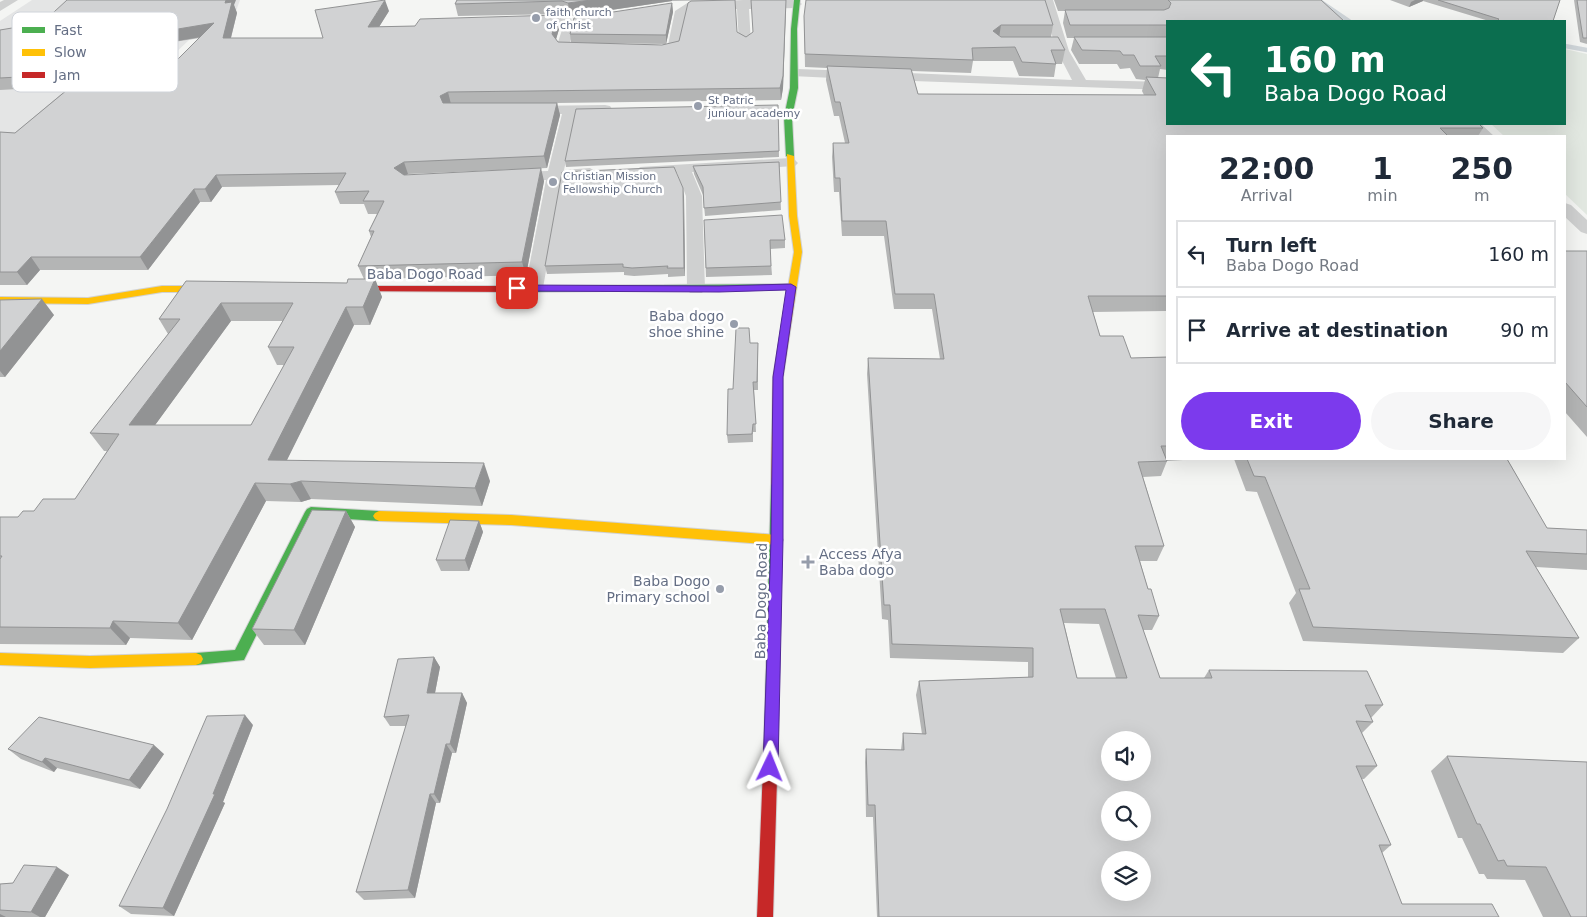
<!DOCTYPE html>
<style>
body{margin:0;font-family:"DejaVu Sans",sans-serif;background:#f6f6f7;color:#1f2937;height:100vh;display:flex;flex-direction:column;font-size:19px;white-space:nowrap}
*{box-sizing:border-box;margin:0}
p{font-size:16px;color:#747a83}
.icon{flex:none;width:28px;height:28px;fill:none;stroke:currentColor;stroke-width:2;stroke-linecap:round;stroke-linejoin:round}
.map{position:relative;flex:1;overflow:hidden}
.sheet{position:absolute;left:1166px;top:135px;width:400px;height:325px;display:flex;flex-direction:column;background:#fff;border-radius:0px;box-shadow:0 5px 20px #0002}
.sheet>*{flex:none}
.hud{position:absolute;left:1166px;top:20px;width:400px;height:105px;border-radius:0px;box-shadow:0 5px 20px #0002;background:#0b6e4f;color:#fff;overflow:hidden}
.controls{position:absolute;left:1101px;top:731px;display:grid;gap:10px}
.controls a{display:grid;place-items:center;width:50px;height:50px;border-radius:50%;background:#fff;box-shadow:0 5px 20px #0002;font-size:25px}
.pin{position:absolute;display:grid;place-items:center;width:42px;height:42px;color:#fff;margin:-21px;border-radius:10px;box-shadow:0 2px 8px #0006}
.me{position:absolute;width:55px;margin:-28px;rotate:2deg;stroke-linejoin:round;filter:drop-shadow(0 0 4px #0008)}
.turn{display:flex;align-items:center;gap:18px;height:105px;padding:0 15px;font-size:22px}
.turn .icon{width:65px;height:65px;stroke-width:2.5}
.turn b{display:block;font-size:35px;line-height:42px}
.eta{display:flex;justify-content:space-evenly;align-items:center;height:85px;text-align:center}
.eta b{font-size:30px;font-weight:700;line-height:35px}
.cta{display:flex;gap:10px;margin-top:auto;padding:10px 15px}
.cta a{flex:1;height:58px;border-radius:30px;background:#7c3aed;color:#fff;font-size:20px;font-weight:700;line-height:58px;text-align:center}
.cta a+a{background:#f6f6f7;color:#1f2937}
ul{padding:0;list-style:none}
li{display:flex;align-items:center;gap:15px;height:68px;margin:0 10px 8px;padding:0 5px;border:2px solid #e0e1e3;border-radius:0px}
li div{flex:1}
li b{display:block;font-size:19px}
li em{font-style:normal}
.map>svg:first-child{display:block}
.built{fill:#e4e5e5}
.green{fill:#e2e8e1}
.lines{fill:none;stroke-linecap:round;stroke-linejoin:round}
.stream{stroke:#d0d6da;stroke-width:4.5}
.fast-casing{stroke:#d1d2d3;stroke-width:2}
.slow-casing{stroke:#d1d2d3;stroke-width:2}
.jam-casing{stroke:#d1d2d3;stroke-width:2}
.street{fill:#cfd0d0;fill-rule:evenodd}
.fast{fill:#4caf50;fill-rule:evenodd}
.slow{fill:#ffc107;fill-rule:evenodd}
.jam{fill:#c62828;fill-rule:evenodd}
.wall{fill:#b4b5b5;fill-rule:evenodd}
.shaded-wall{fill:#929394}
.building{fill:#d1d2d3;stroke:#929394;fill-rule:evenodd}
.route{fill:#7c3aed;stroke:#51269a}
.poi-dot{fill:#969dab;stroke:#fff;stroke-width:2}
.labels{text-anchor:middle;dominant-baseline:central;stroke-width:5;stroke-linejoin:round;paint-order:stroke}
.far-poi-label{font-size:11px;fill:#646e84;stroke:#fff;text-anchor:start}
.street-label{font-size:14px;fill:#646e84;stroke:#fff}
.poi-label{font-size:14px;fill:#646e84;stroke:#fff;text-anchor:end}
.key{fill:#fff;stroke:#d0d4da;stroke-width:1}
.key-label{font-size:14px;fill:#646e84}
</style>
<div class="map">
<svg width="1587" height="917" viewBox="0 0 1587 917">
<rect width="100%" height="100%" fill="#f4f5f3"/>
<path class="built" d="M32,0H240L228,33L189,40L62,160L0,157V21Z"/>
<path class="green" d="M1565,49L1587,54V215L1565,194V136H1504L1491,124H1565Z"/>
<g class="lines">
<path class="stream" d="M1318,0L1349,21
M1565,46L1587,50"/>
<g class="fast-casing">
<path id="fast" d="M794,0H800L797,29L798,88L792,117L794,156L790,158L786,156L784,117L790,88L791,29Z
M791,284L796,287L794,289L521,292L516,289L521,286Z
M777,480L781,481L783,484L778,743L776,748L771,750L766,748L764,743L771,484L773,481Z
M311,507L379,511L383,513L385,516L383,519L379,521L315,517L244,660L196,665L191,663L189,659L191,655L196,653L235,650L305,512L307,509Z"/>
</g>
<g class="slow-casing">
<path id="slow" d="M787,154L794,156L797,216L802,252L783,377V484L781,487H773L771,484L773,377L794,252L789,216Z
M162,286H217L222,289L217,292H162L88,304L0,303V297L88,298Z
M379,511L511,515L777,535L781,537L783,540L781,543L777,545L511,525L379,521L375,519L373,516L375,513Z
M0,653L90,656L196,653L201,655L203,659L201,663L196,665L90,668L0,665Z"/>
</g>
<g class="jam-casing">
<path id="jam" d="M343,286H521L526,289L521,292L340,291L338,289Z
M771,736L776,738L778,743L773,917H757L764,743L766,738Z"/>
</g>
<path class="street" d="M4,0H18L0,11V2Z
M743,0H796L802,4L796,8L749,9L751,43L745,47L739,43L737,9L706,10L700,6L706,2Z
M1041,0H1053L1069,51L1086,80L1168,82V90L885,80L878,76L885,72L1072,80L1057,51Z
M689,2L695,6L687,13L678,52L646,53L645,50L646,47L668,45L675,11Z
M530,16L571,18L574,30L569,45L586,46L592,50L586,54L558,51L556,48L562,30L561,24L526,23L524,20L526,17Z
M797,69L854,71L861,75L854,79L792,76L790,73L792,70Z
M605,105L610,106L612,109L610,112L576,114L564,170L590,168L598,173L590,178L562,179L543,288L540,292H528L525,288L546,180L513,182L505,177L513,172L548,171L562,114H530L523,110L530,106Z
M1466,124H1481L1494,136H1479Z
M790,158L795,160L798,163L795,166L692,172L702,196L705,289L702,293H690L687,289L686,196L677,173H640L637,170L640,167Z
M1565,203L1571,205L1587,220V234L1581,232L1565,217Z"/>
<use href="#fast" class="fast"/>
<use href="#slow" class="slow"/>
<use href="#jam" class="jam"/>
</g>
<path class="wall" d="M457,0H722L672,1L570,16L564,14L458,16L455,4Z
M1054,0H1321L1168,21V70L1160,69L1158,78L1168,124L1483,128L1478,136H1168V315L1166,311L1093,312L1100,336L1131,358L1168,357V459H1184L1183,460L1167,461L1161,476L1143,477L1164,546L1157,561H1140L1148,589L1159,616L1152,630H1143L1160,678H1204L1209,670L1383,705L1371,718L1373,722L1362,733L1377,766L1364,779H1362L1391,845L1382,853L1402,904L1499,917H877L873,817H866L865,762L866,749L901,750L903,733L922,734L916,695L919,681L1028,677V662L890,658L888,620L882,619L867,374L868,358L940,359L932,309H894L884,236H842L839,192H834L832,157L833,143H845L839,116H834L826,80L827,68L805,67L804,16L1053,25L1051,37L1065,50L1062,64H1056L1054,77L1019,76L1013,61H973L971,73L912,71L918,94L1144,95L1142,91L1145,80L1136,79L1130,68L1120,69L1117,64H1079L1071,50L1074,38H1067L1063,23L1065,11H1058ZM1064,623L1099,624L1116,678H1077Z
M1390,0H1560L1553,21H1489L1423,1L1409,7Z
M1574,0H1587V44L1580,42Z
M672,3L673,12L666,44L592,43L662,45L737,32L746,37L786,10L783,88L781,100L557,103L560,115L547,168L408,174L406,175L544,181L526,275L375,279L382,297L370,325H354L287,460L490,481L482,506L311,499L301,502L266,501L192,640L130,638L126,645L0,644V517H18L34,511L75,499L107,451H104L90,433L168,334L159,319L186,281L347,283L364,279L358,266L371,237L369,231L377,214H368L364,204H340L335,192L339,185L222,187L211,202H200L148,270H40L27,285H0V132L15,133L71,86L0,90V30L234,5L237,13L231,38H323L389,11L379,27L415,26L558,15L560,26L556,39L558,42L571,43L570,34ZM199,38L150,87L79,85L112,52ZM231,321H283L268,347L277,365H284L251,425H155Z
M778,105L779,157L566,167L565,161Z
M779,162L781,210L705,216L703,195L694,174L693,166Z
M684,196L685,276L668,277V274L634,276L624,275V272L547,274L545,266Z
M704,220L785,240V248L770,249L772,275L706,277Z
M1565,251H1587V437L1565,412Z
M0,300L54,315L5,377H0Z
M758,343V390H754L756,432H753V442L728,443L727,435L733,389Z
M1234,459H1507L1547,528L1587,530V570L1536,567L1579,638L1563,653L1303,641L1289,603L1296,593L1257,492L1246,491Z
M346,511L355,527L305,645H264L252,629Z
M479,521L483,532L469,571H441L436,560Z
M434,657L440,667L435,693H462L467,703L456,753H452L440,803H436L415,898L364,900L356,892L406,726H390L384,717Z
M253,725L223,802L225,803L174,916L131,914L119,906Z
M8,749L164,754L140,789L57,768L54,772L21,759Z
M1447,756L1577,762L1587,917H1543L1525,880L1487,879L1484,874H1479L1462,838H1458L1431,771Z
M69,875L45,917H0V884L13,883Z"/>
<path class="shaded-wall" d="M226,0H236L234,5L237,13L228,49L223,38L225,3Z
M385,0L389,11L372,38L368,27Z
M591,0H672V1L570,16L568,3Z
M786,0L783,88L781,100L780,88Z
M1415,0H1423V1L1409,7L1411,2Z
M672,3L673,12L666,44V35Z
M558,15L560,26L554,46L552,34Z
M214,23L219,34L112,52L78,86L72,74L106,41Z
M1001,25L999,38L993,31Z
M448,92L451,104L443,108L440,96Z
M557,103L560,115L547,168L544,156Z
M404,162L408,174L398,180L394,168Z
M541,168L544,181L526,275L522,262Z
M216,175L222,187L211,202L205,189Z
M683,188L684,196L685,276L684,268Z
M194,189L200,202L148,270L140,257Z
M31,257L40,270L27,285L17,272Z
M375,279L382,297L370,325L363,307Z
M42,299L54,315L5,377L0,371V351Z
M221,303L231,321L142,443L129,425Z
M346,307L354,325L278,478L268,460Z
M484,463L490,481L482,506L475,488Z
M301,481L311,499L301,502L290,484Z
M255,483L266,501L192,640L178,623Z
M346,511L355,527L305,645L294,630Z
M479,521L483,532L469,571L465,560Z
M113,621L130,638L126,645L110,628Z
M434,657L440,667L433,703L427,693Z
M462,693L467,703L456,753L450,744Z
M245,715L253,725L223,802L225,803L174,916L163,908L213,794Z
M446,744L452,753L440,803L434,794Z
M154,745L164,754L140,789L129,780Z
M45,758L57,768L54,772L42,762Z
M430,794L436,803L415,898L408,890Z
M57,867L69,875L45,917H40L31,912Z
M0,914L6,917H0Z"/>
<path class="building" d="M67,0H226L225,3L232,2L223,38H323L315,10L385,0L368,27L415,26L420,19L558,15L552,34L558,42L662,45L679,41L688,3L691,1L735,0L737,32L746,37L753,32L751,0H786L783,76L780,88L448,92L440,96L443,103H557L544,156L404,162L394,168L404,175L541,168L522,262L358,266L374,231H369L384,201H363L369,191L335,192L346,173L216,175L205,189H194L140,257H31L17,272H0V132L15,133L73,85L150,87L214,23L106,41L72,74L0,78V30L42,23Z
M457,0H591L568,3L562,1L455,4Z
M806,0H1045L1053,25H1001L993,31L1001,37H1058L1065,50H1051L1056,64L1022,62L1015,47L972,48L973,60L805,54L804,16Z
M1168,0H1321L1344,21H1168V25H1070L1065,10H1164L1169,8L1171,3Z
M1438,0H1560L1553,21H1497L1499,19Z
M1577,0H1587V38H1583Z
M672,3L666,35L570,34L574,18Z
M1074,37H1168V56H1155L1161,66H1140L1134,55H1123L1120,51L1082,50Z
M827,66L911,69L918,94L1156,95L1146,77L1168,78V124H1479L1483,128H1440L1448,136H1168V296H1088L1100,336H1123L1131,358L1168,357V446H1161L1167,461L1138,462L1164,546H1135L1148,589H1151L1159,616L1138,615L1160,678H1212L1209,670L1367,671L1383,705H1365L1373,722L1356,721L1377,766H1356L1391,845H1379L1402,904H1492L1499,917H879L875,805H868L866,749L904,750L903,733L926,734L919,681L1033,677V648L892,644L890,605H884L868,358L944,359L934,294H895L886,221H842L840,178H835L833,143H849L840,102H835ZM1060,609H1105L1127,678H1077ZM1110,740H1142V772H1110ZM1110,800H1142V832H1110ZM1110,860H1142V892H1110Z
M778,105L779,151L565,161L576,109Z
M779,162L781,202L704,208L703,187L693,166Z
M674,167L683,188L684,268H667L668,266L632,268L623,267V264L545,266L562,172Z
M782,215L785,240H770L771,266L706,268L704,220Z
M1565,251H1587V407L1565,382Z
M348,279H375L363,307H346L268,460L484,463L475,488L301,481L290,484L255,483L178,623L113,621L110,628L0,627V559L2,556H0V517H18L23,511H34L43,499H75L119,434L90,433L180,319H159L186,281L347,283ZM221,303H293L268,347H294L251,425H129Z
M42,299L0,351V300Z
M736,328H749L750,343H758L757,382H753L756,424H753L752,434L727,435L728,389H733Z
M1247,459H1507L1547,528L1587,530V554L1526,551L1579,638L1313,627L1299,589H1310L1265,477L1254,476Z
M312,510L346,511L294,630L252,629Z
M450,520L479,521L465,560H436Z
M434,657L427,693H462L450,744H446L434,794H430L408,890L356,892L409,715L384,717L398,659Z
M245,715L213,794H215L163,908L119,906L167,809L207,716Z
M39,717L154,745L129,780L45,758L42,762L8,749Z
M1447,756L1587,762V917H1571L1546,867L1507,866L1504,860L1498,861L1480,824H1477Z
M24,865L57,867L31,912L0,910V884L13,883Z"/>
<path class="route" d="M791,284L796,287L783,377V540L778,767L776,772L770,774L765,772L763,767L771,540L773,377L786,290L719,292L517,291L513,288L517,285L719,286Z"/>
<g class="poi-dot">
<circle cx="536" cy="18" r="5"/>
<circle cx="698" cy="106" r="5"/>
<circle cx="553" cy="182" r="5"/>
<circle cx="734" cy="324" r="5"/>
<path d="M805.5 554.5h5v5h5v5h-5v5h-5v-5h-5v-5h5z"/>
<circle cx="720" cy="589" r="5"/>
</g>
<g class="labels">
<g class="far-poi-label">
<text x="546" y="12">faith church<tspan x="546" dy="13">of christ</tspan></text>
<text x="708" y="100">St Patric<tspan x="708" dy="13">juniour academy</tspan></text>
<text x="563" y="176">Christian Mission<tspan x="563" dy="13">Fellowship Church</tspan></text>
</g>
<g class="street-label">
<text x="425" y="274">Baba Dogo Road</text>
<text transform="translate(761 601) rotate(-89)">Baba Dogo Road</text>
</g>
<g class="poi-label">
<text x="724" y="316">Baba dogo<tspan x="724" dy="16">shoe shine</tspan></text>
<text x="819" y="554" text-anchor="start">Access Afya<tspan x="819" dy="16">Baba dogo</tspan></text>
<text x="710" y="581">Baba Dogo<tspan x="710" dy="16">Primary school</tspan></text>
</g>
</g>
<rect x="12" y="12" width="166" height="80" rx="8" class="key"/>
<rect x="22" y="27" width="23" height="6" fill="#4caf50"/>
<rect x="22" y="49" width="23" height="7" fill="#ffc107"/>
<rect x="22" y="72" width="23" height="6" fill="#c62828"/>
<g class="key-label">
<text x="54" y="35">Fast</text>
<text x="54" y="57">Slow</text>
<text x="54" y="80">Jam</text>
</g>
</svg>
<div class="controls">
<a><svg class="icon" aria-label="sound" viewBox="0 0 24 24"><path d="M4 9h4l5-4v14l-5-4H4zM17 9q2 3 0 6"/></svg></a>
<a><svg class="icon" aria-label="search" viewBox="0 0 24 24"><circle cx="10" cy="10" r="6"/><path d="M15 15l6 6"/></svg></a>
<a><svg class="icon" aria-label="layers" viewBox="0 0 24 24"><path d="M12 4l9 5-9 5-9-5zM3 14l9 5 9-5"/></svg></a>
</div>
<div class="pin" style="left:517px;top:288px;background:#d93025"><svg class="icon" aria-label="arrive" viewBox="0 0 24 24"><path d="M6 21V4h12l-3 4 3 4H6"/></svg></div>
<svg class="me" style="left:770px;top:767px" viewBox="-20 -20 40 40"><path d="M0-17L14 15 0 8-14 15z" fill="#7c3aed" stroke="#fff" stroke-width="4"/></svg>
<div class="hud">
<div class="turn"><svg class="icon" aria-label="left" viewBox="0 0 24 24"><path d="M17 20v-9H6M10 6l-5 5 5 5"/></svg><div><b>160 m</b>Baba Dogo Road</div></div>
</div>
<section class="sheet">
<div class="eta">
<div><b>22:00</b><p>Arrival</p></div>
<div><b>1</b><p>min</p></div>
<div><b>250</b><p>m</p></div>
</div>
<ul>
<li><svg class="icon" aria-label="left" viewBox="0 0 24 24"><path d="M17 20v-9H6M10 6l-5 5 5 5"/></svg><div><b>Turn left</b><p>Baba Dogo Road</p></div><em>160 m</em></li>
<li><svg class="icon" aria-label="arrive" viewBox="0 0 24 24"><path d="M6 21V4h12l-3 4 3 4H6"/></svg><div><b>Arrive at destination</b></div><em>90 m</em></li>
</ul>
<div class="cta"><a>Exit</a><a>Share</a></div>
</section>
</div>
